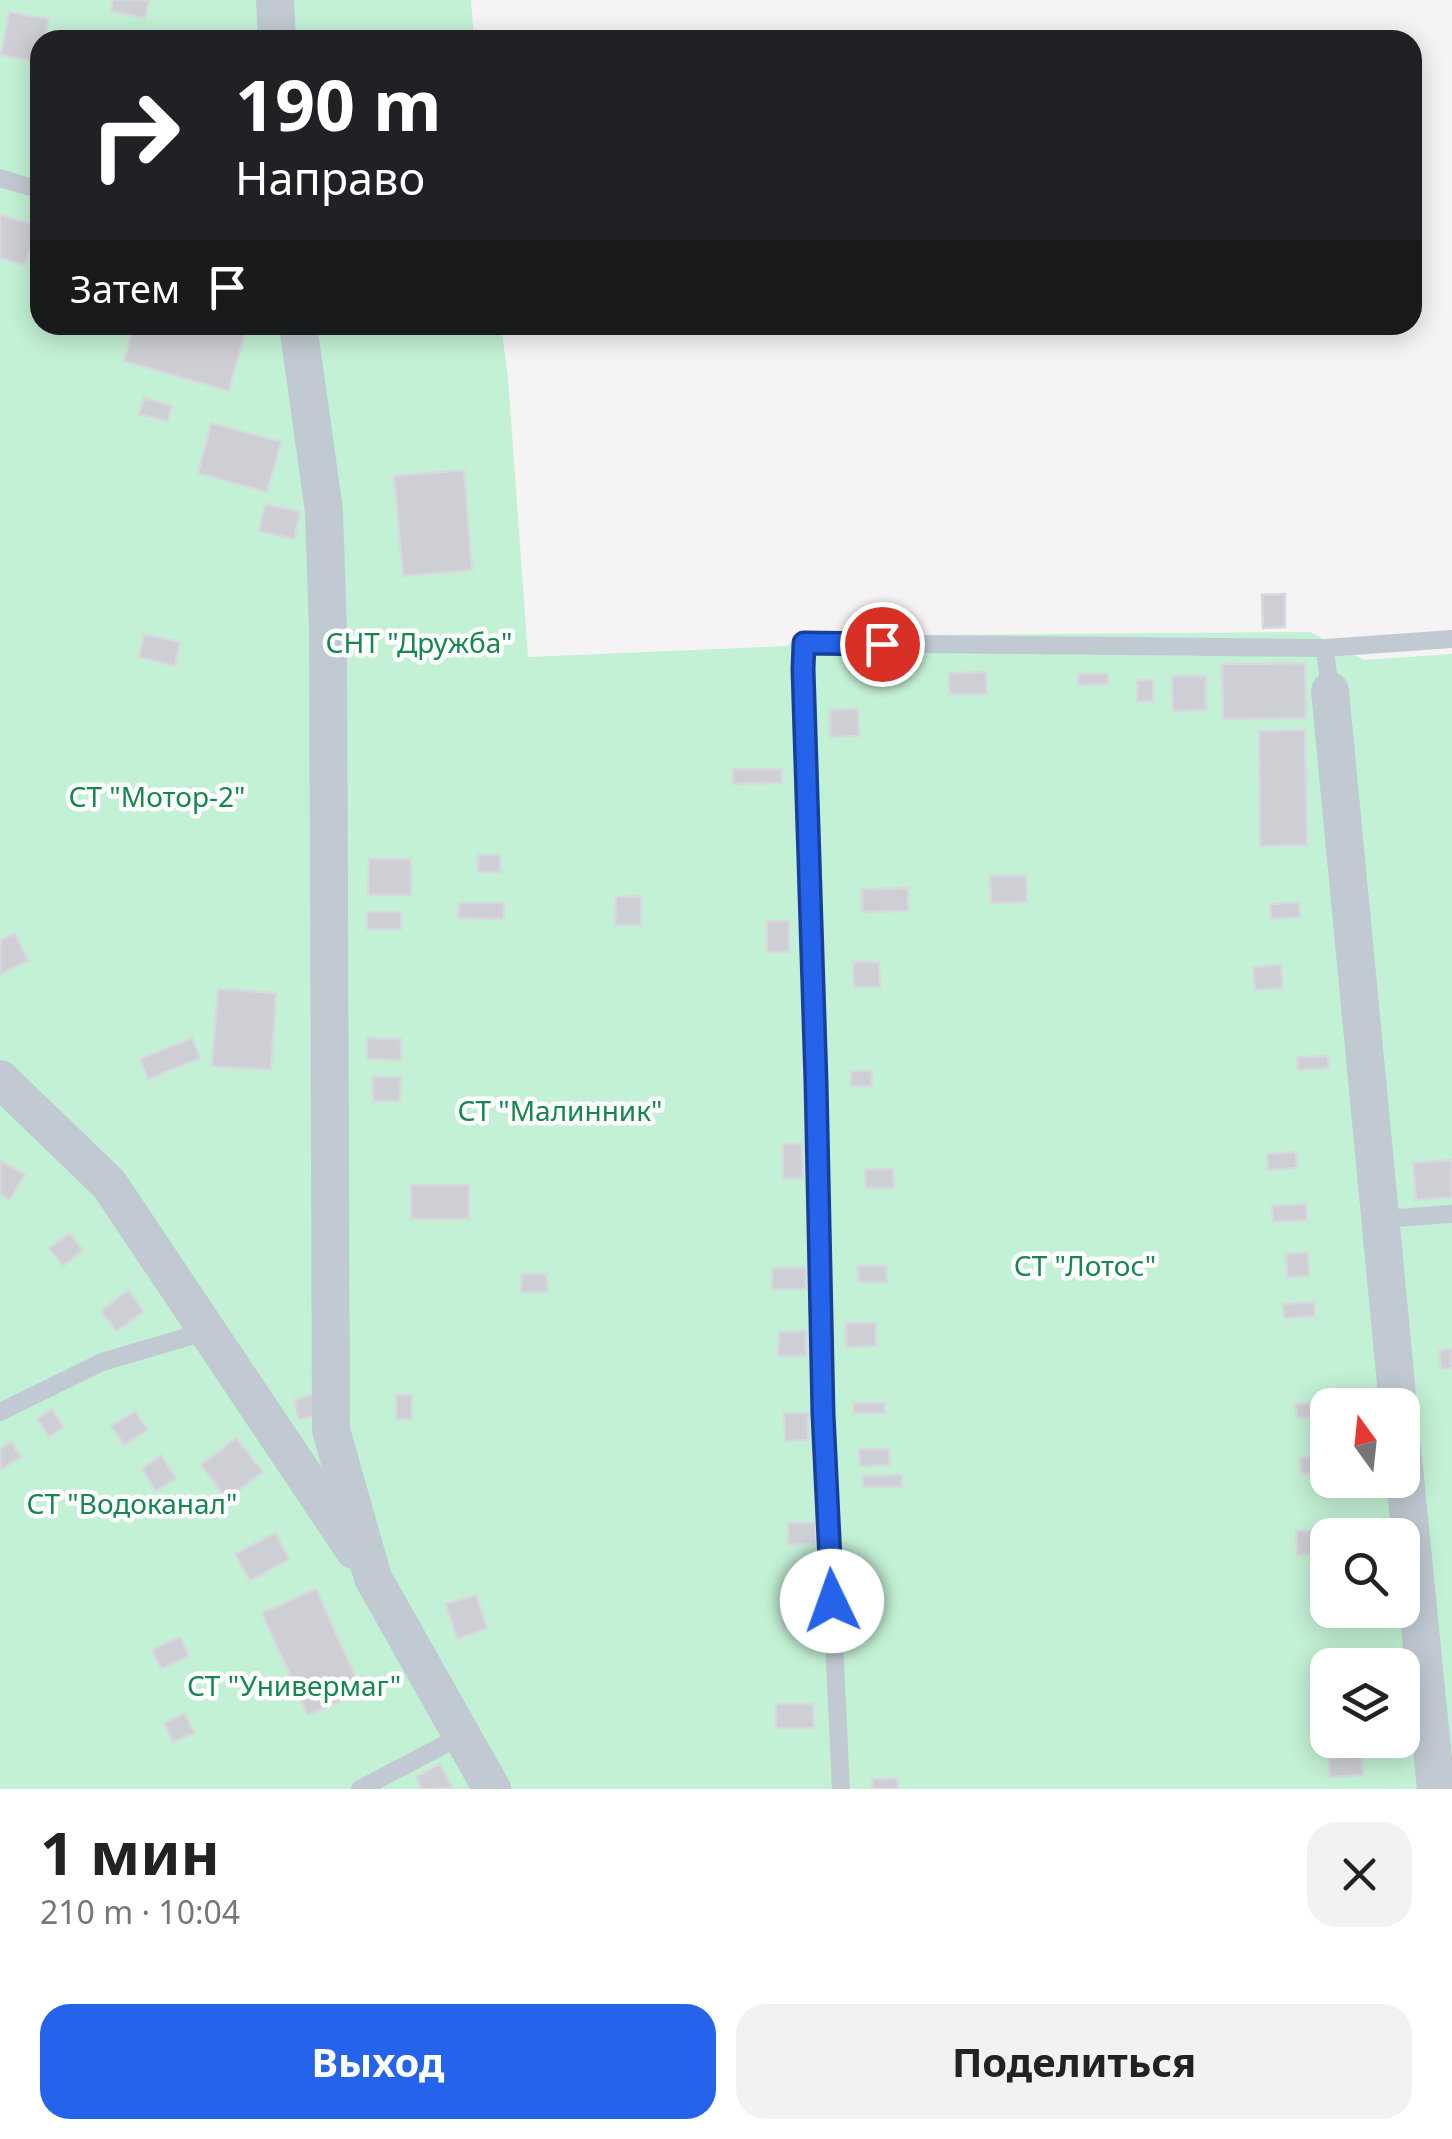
<!DOCTYPE html>
<html lang="ru">
<meta charset="utf-8">
<style>
body{margin:0;font-family:"Noto Sans",sans-serif;background:#f2f2f2;color:#222;height:100vh;display:flex;flex-direction:column;font-size:38px;white-space:nowrap}
*{box-sizing:border-box;margin:0}
p{font-size:32px;color:#767676}
.icon{flex:none;width:55px;height:55px;fill:none;stroke:currentColor;stroke-width:2;stroke-linecap:round;stroke-linejoin:round}
.map{position:relative;height:1789px;overflow:hidden}
.details{display:flex;flex-direction:column;background:#fff;flex:1}
.details>*{flex:none}
.guide{position:absolute;left:30px;top:30px;width:1392px;height:305px;border-radius:30px;box-shadow:0 5px 25px #0003;background:#202124;color:#fff;overflow:hidden}
.needle{width:65px;rotate:345deg}
.fabs{position:absolute;left:1310px;top:1388px;display:grid;gap:20px}
.fabs a{display:grid;place-items:center;width:110px;height:110px;border-radius:20px;background:#fff;box-shadow:0 5px 25px #0003;font-size:50px}
.pin{position:absolute;display:grid;place-items:center;width:85px;height:85px;color:#fff;margin:-42px;border:5px solid #fff;border-radius:50%;box-shadow:0 2px 10px #0007}
.me{position:absolute;width:110px;margin:-55px;rotate:357deg;stroke-linejoin:round;filter:drop-shadow(0 0 8px #0008)}
.turn{display:flex;align-items:center;gap:35px;height:210px;padding:0 40px;font-size:45px}
.turn .icon{width:130px;height:130px;stroke-width:2.5}
.turn b{display:block;font-size:70px;line-height:85px}
.then{display:flex;align-items:center;height:95px;padding:0 40px;background:#0003;gap:20px;font-size:38px}
.round{display:grid;place-items:center;flex:none;width:105px;height:105px;border-radius:30px;background:#f2f2f2}
.overview{display:flex;align-items:center;justify-content:space-between;height:170px;padding:0 40px}
h1{font-size:60px;font-weight:700;line-height:75px}
.cta{display:flex;gap:20px;margin-top:auto;padding:20px 40px}
.cta a{flex:1;height:115px;border-radius:30px;background:#2563eb;color:#fff;font-size:40px;font-weight:700;line-height:115px;text-align:center}
.cta a+a{background:#f2f2f2;color:#222}
.map>svg:first-child{display:block}
.green{fill:#c3f1d5;fill-rule:evenodd}
.building{fill:#cdcfd5;stroke:#d7d9de;stroke-width:2.5}
.lines{fill:none;stroke-linecap:round;stroke-linejoin:round}
.service{stroke:#c1cad2;stroke-width:18}
.minor{stroke:#c1cad2;stroke-width:38}
.route-casing{stroke:#184099;stroke-width:25}
.route{stroke:#2563eb;stroke-width:18}
.labels{text-anchor:middle;dominant-baseline:central;stroke-width:9;stroke-linejoin:round;paint-order:stroke}
.park-label{font-size:28px;fill:#17864f;stroke:#fff}
</style>
<div class="map">
<svg width="1452" height="1789" viewBox="0 0 1452 1789">
<rect width="100%" height="100%" fill="#f5f3f3"/>
<path class="green" d="M0,0H471L474,40H40V325H501L508,378L528,657L786,646L807,636L1310,632L1364,660L1452,654V1789H0ZM1328,1405H1402V1480H1328ZM1328,1535H1402V1610H1328ZM1328,1665H1402V1740H1328Z"/>
<path class="building" d="M113,0H149L145,18L111,11Z
M9,12L49,19L45,40H40V62L1,55Z
M0,215L36,225L25,265L0,258Z
M134,325H247L229,391L124,361Z
M144,398L172,406L168,421L139,414Z
M211,423L281,442L267,492L198,473Z
M464,470L472,570L403,576L394,476Z
M265,504L300,512L294,539L259,531Z
M1285,594V627L1263,628L1262,595Z
M144,634L180,642L175,666L139,657Z
M1305,663L1306,718L1223,719L1222,664Z
M986,672L987,694H949V673Z
M1078,674H1108V684L1078,685Z
M1172,676H1206V710L1173,711Z
M1137,680H1153V701L1137,702Z
M858,709L859,736L830,737V710Z
M1305,730L1307,845L1260,846L1259,731Z
M733,769H782V783L733,784Z
M478,855H500V872H478Z
M369,859H411V895H368Z
M990,876H1026L1027,902L991,903Z
M908,888V911L862,912V889Z
M641,896V925H615L616,897Z
M1299,902L1300,917L1271,919L1270,904Z
M459,903H504V919L458,918Z
M367,912H401V929H367Z
M767,921H789V952H767Z
M15,933L28,961L0,974V940Z
M853,962H879L880,987H854Z
M1281,965L1283,988L1255,990L1253,967Z
M218,989L276,993L271,1070L212,1066Z
M192,1038L200,1058L148,1079L140,1059Z
M367,1038L401,1039V1060L367,1059Z
M1328,1056L1329,1068L1298,1070L1297,1057Z
M851,1071H872V1086H851Z
M373,1077H401L400,1101H373Z
M783,1144H802L803,1178H783Z
M1296,1152L1297,1168L1268,1170L1267,1154Z
M0,1160L25,1175L9,1200L0,1194Z
M1452,1160V1197L1416,1200L1413,1163Z
M865,1169H893L894,1188H866Z
M411,1185H469V1219H411Z
M1306,1204L1307,1220L1273,1222L1272,1206Z
M70,1233L83,1250L63,1266L49,1248Z
M1308,1252L1309,1276L1287,1277L1286,1254Z
M858,1266H886L887,1282H858Z
M772,1268H806V1289H772Z
M522,1274H547V1292H521Z
M128,1290L144,1311L117,1331L101,1311Z
M1314,1302L1315,1316L1284,1318L1283,1304Z
M846,1323H876V1346L846,1347Z
M806,1331V1356H778L779,1332Z
M1452,1349V1368L1441,1369L1439,1351Z
M314,1394L320,1414L299,1420L294,1400Z
M396,1395H412V1419H396Z
M853,1403H885V1413H853Z
M1318,1403L1319,1417L1297,1418L1295,1404Z
M52,1409L64,1427L49,1437L37,1419Z
M135,1411L148,1430L124,1445L111,1426Z
M784,1413H808V1440L785,1441Z
M236,1438L263,1472L227,1499L201,1465Z
M11,1442L21,1457L0,1470V1449Z
M859,1449H889L890,1465L860,1466Z
M161,1455L176,1478L156,1491L142,1469Z
M1328,1456V1472L1301,1474L1300,1458Z
M902,1475V1487H863V1476Z
M788,1523H816V1544H788Z
M1334,1528V1535H1328V1553L1297,1555L1296,1531Z
M275,1533L289,1559L250,1581L235,1554Z
M316,1589L362,1692L308,1715L262,1613Z
M476,1595L487,1628L457,1639L446,1604Z
M783,1610H814V1628L783,1627Z
M180,1637L189,1656L161,1669L152,1650Z
M1363,1656V1665H1328V1681H1319L1318,1659Z
M776,1704H813L814,1728H776Z
M185,1713L194,1733L173,1742L164,1723Z
M1336,1740H1368V1747L1337,1749Z
M1362,1756L1363,1775L1330,1777L1329,1758Z
M440,1764L452,1788L422,1789L416,1777Z
M898,1778V1789H872V1779Z"/>
<g class="lines">
<path class="service" d="M0,178L40,190
M1325,648L1452,639
M1381,1219L1452,1214
M0,1412L102,1362L208,1331
M360,1789L461,1736
M841,1789L823,1414L817,1082L803,669L804,643L1325,648L1330,691"/>
<path class="minor" d="M275,0L277,40
M298,325L324,511L328,630L331,1430L373,1578L492,1789
M1330,691L1398,1405
M0,1079L109,1184L354,1550
M1402,1448L1436,1789"/>
</g>
<g class="lines">
<g class="route-casing">
<path id="route" d="M832,1601L823,1414L816,1082L803,669L804,643L882,644"/>
</g>
<use href="#route" class="route"/>
</g>
<g class="labels">
<g class="park-label">
<text x="419" y="642">СНТ "Дружба"</text>
<text x="157" y="796">СТ "Мотор-2"</text>
<text x="560" y="1110">СТ "Малинник"</text>
<text x="1085" y="1265">СТ "Лотос"</text>
<text x="132" y="1503">СТ "Водоканал"</text>
<text x="294" y="1685">СТ "Универмаг"</text>
</g>
</g>
</svg>
<div class="fabs">
<a><svg class="needle" viewBox="-14 -14 28 28"><path d="M0-13l5 13h-10z" fill="#e53935"/><path d="M0 13l5-13h-10z" fill="#767676"/></svg></a>
<a><svg class="icon" aria-label="search" viewBox="0 0 24 24"><circle cx="10" cy="10" r="6"/><path d="M15 15l6 6"/></svg></a>
<a><svg class="icon" aria-label="layers" viewBox="0 0 24 24"><path d="M12 4l9 5-9 5-9-5zM3 14l9 5 9-5"/></svg></a>
</div>
<div class="pin" style="left:882px;top:644px;background:#d93025"><svg class="icon" aria-label="arrive" viewBox="0 0 24 24"><path d="M6 21V4h12l-3 4 3 4H6"/></svg></div>
<svg class="me" style="left:832px;top:1601px" viewBox="-20 -20 40 40"><circle r="19" fill="#fff"/><path d="M0-13L10 11 0 6-10 11z" fill="#2563eb"/></svg>
<div class="guide">
<div class="turn"><svg class="icon" aria-label="right" viewBox="0 0 24 24"><path d="M7 20v-9h11M14 6l5 5-5 5"/></svg><div><b>190 m</b>Направо</div></div>
<div class="then">Затем<svg class="icon" aria-label="arrive" viewBox="0 0 24 24"><path d="M6 21V4h12l-3 4 3 4H6"/></svg></div>
</div>
</div>
<section class="details">
<div class="overview"><div><h1>1 мин</h1><p>210 m · 10:04</p></div><a class="round"><svg class="icon" aria-label="close" viewBox="0 0 24 24"><path d="M6 6l12 12M18 6L6 18"/></svg></a></div>
<div class="cta"><a>Выход</a><a>Поделиться</a></div>
</section>
